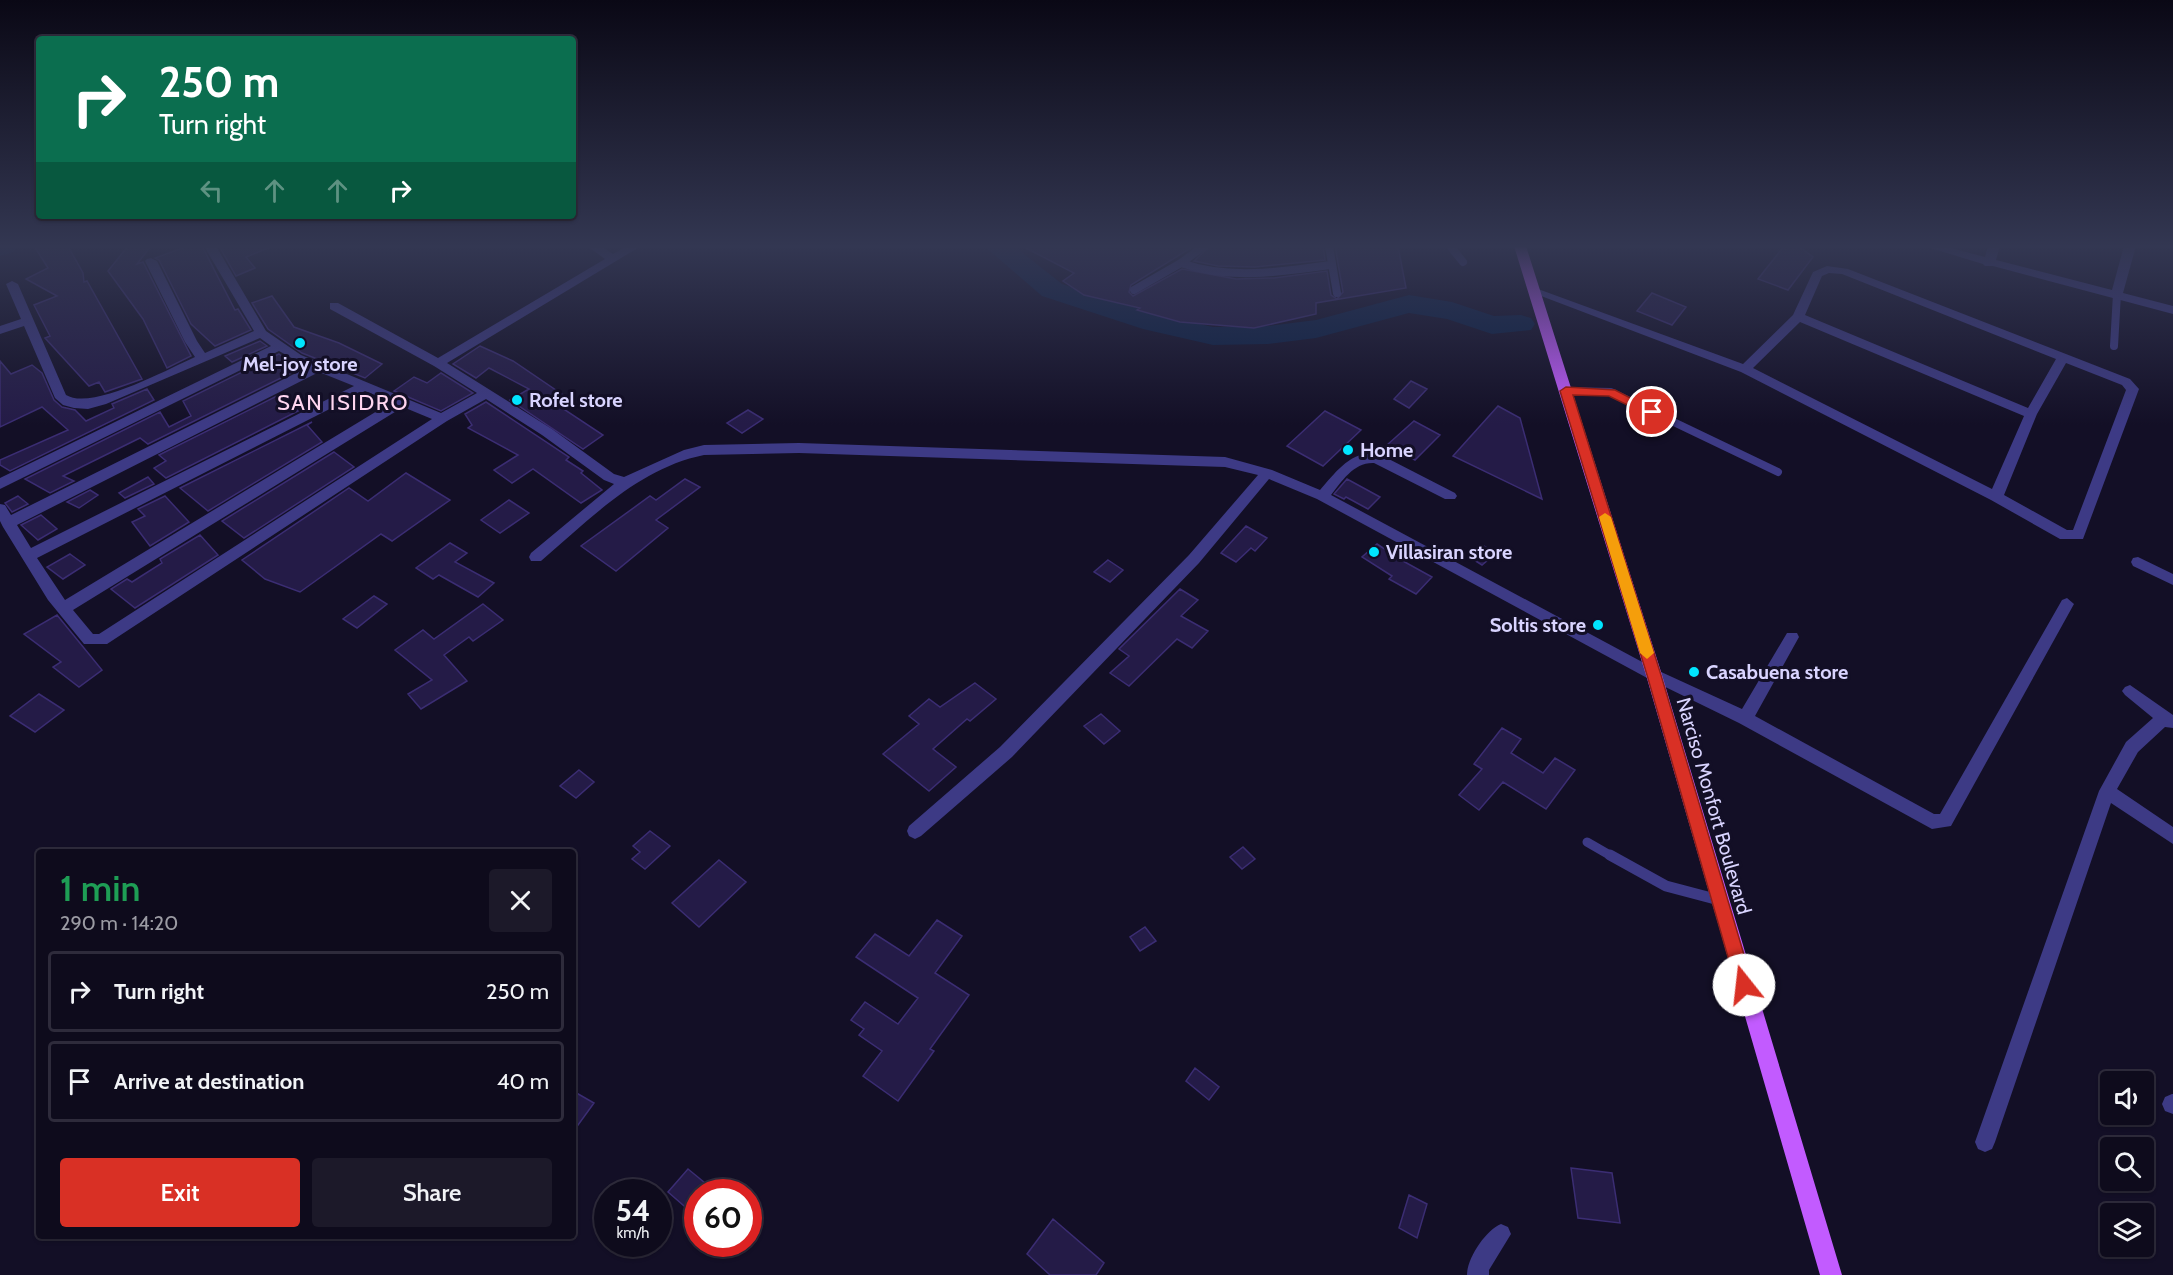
<!DOCTYPE html>
<meta charset="utf-8">
<style>
body{margin:0;font-family:Cabin,sans-serif;background:#1c1929;color:#f1f3f6;height:100vh;display:flex;flex-direction:column;font-size:22px;white-space:nowrap}
*{box-sizing:border-box;margin:0}
p{font-size:20px;color:#9b9ba3}
.icon{flex:none;width:33px;height:33px;fill:none;stroke:currentColor;stroke-width:2;stroke-linecap:round;stroke-linejoin:round}
.map{position:relative;flex:1;overflow:hidden}
.side{position:absolute;left:36px;top:849px;width:540px;height:390px;display:flex;flex-direction:column;background:#0e0b1c;border-radius:6px;box-shadow:0 2px 4px #0004,0 0 0 2px #2e2b3b}
.side>*{flex:none}
.hud{position:absolute;left:36px;top:36px;width:540px;height:183px;border-radius:6px;box-shadow:0 2px 4px #0004,0 0 0 2px #2e2b3b;background:#0b6e4f;color:#fff;overflow:hidden}
.fabs{position:absolute;left:2100px;top:1071px;display:grid;gap:12px}
.fabs a{display:grid;place-items:center;width:54px;height:54px;border-radius:6px;background:#0e0b1c;box-shadow:0 2px 4px #0004,0 0 0 2px #2e2b3b;font-size:30px}
.speed{position:absolute;left:594px;top:1179px;display:flex;gap:12px;font-size:30px;font-weight:700;text-align:center}
.speed>*{display:grid;place-content:center;width:78px;height:78px;border-radius:50%;background:#0e0b1c;box-shadow:0 2px 4px #0004,0 0 0 2px #2e2b3b;line-height:1}
.speed small{font-size:15px;font-weight:400}
.speed .limit{border:9px solid #d22;background:#fff;color:#111}
.pin{position:absolute;display:grid;place-items:center;width:51px;height:51px;color:#fff;margin:-26px;border:3px solid #fff;border-radius:50%;box-shadow:0 2px 6px #0007}
.me{position:absolute;width:66px;margin:-33px;rotate:344deg;stroke-linejoin:round;filter:drop-shadow(0 0 4px #0008)}
.turn{display:flex;align-items:center;gap:21px;height:126px;padding:0 24px;font-size:27px}
.turn .icon{width:78px;height:78px;stroke-width:2.5}
.turn b{display:block;font-size:42px;line-height:51px}
.lanes{display:flex;align-items:center;height:57px;padding:0 24px;background:#0003;justify-content:center;gap:30px;direction:ltr}
.lanes .off{opacity:.35}
.round{display:grid;place-items:center;flex:none;width:63px;height:63px;border-radius:6px;background:#1c1929}
.headline{display:flex;align-items:center;justify-content:space-between;height:102px;padding:0 24px}
h1{font-size:36px;font-weight:600;line-height:45px;color:#1e9e55}
.primary-button{display:flex;gap:12px;margin-top:auto;padding:12px 24px}
.primary-button a{flex:1;height:69px;border-radius:6px;background:#d93025;color:#fff;font-size:24px;font-weight:600;line-height:69px;text-align:center}
.primary-button a+a{background:#1c1929;color:#f1f3f6}
ul{padding:0;list-style:none}
li{display:flex;align-items:center;gap:18px;height:81px;margin:0 12px 9px;padding:0 12px;border:3px solid #2e2b3b;border-radius:6px}
li div{flex:1}
li b{display:block;font-size:22px}
li em{font-style:normal}
.map>svg:first-child{display:block}
.lines{fill:none;stroke-linecap:round;stroke-linejoin:round}
.river{fill:#0a1f44;fill-rule:evenodd}
.building{fill:#241b47;stroke:#3b2d73;stroke-width:1.5}
.service-far2{stroke:#3d3a85;stroke-width:8}
.service-far1{stroke:#3d3a85;stroke-width:9}
.service{stroke:#3d3a85;stroke-width:11}
.minor{fill:#3d3a85;fill-rule:evenodd}
.primary{fill:#c25bff;fill-rule:evenodd}
.route{fill:#d93025;stroke:#8d1f18;stroke-width:1.5}
.slow{fill:#f59e0b}
.poi-dot{fill:#00e5ff;stroke:#130f26;stroke-width:2}
.labels{text-anchor:middle;dominant-baseline:central;stroke-width:6;stroke-linejoin:round;paint-order:stroke}
.poi-label{font-size:20px;font-weight:bold;fill:#d9d4ff;stroke:#130f26;text-anchor:start}
.street-label{font-size:20px;fill:#d9d4ff;stroke:#130f26}
.quarter-label{font-size:22px;letter-spacing:1.5px;fill:#ffd6f0;stroke:#130f26}
</style>
<div class="map">
<svg width="2173" height="1275" viewBox="0 0 2173 1275">
<rect width="100%" height="100%" fill="#130f26"/>
<g class="lines">
<path class="river" d="M0,246H17L13,252L0,256Z
M984,246H1014L1062,284L1159,315L1213,327L1268,326L1316,320L1409,295L1452,302L1494,316L1521,315L1531,318L1535,324L1531,330L1492,334L1447,319L1409,313L1316,338L1268,344L1213,345L1143,329L1042,296Z"/>
</g>
<path class="building" d="M34,246H68L83,273L84,282L87,281L142,379L105,392L99,382L89,386L45,338L50,336L34,305L57,296L26,279L48,268Z
M128,246H151L137,264L143,262L191,356L167,368L143,319L108,271Z
M188,246H202L235,310L238,309L251,330L215,346L191,324L159,260L155,258Z
M219,246H271V247L246,257L255,268L236,276Z
M1022,246H1194L1131,285L1129,292L1133,296L1182,269L1236,279L1274,278L1327,271L1331,295L1337,299L1343,292L1335,246H1398L1406,288L1316,303V314L1254,328L1180,322L1137,310L1140,308L1084,295L1063,281L1074,273Z
M1210,246H1323L1325,260L1255,267L1218,266L1194,261Z
M1784,246L1801,248L1813,257L1788,290L1758,279Z
M1652,293L1686,307L1672,325L1637,311Z
M272,296L294,327L339,343L382,364L365,378L302,353L268,329L252,303Z
M260,341L267,346L232,362L225,356Z
M480,346L513,361L569,399L559,406L603,435L583,449L510,400L529,389L489,368L476,378L453,364Z
M279,354L299,369L148,444L140,438L63,476L74,481L50,493L25,479L160,412L169,427L191,416L183,401Z
M0,361L11,374L32,365L42,373L54,400L62,407L75,410L86,421L114,408L112,404L147,389L154,400L10,471L0,465V460L68,430L42,407L0,427Z
M441,373L473,393L441,411L394,391L414,377L427,383Z
M1411,381L1427,389L1409,408L1394,399Z
M281,394L298,411L166,478L154,468L166,461L159,455Z
M486,402L569,457L566,460L583,471L581,473L602,490L581,503L533,469L512,483L494,470L518,455L468,428L472,425L465,414Z
M1498,406L1520,418L1542,499L1453,456Z
M748,410L763,419L742,433L727,423Z
M1325,411L1361,430L1323,466L1287,446Z
M1414,421L1440,435L1415,460L1387,445Z
M312,422L307,425L322,442L208,511L180,488Z
M334,452L354,467L244,538L222,521Z
M406,473L450,500L392,541L381,534L300,592L265,579L242,560L349,488L368,501Z
M148,477L154,484L125,498L119,493Z
M685,479L700,487L656,520L668,528L616,571L581,546L650,496L656,500Z
M1347,479L1380,497L1368,509L1346,497L1344,499L1334,494Z
M90,490L98,495L79,508L67,502Z
M18,496L28,504L12,512L5,503Z
M165,496L189,522L150,546L132,522L145,516L138,509Z
M509,500L529,513L500,533L481,520Z
M41,515L57,529L38,540L21,525Z
M1246,526L1267,538L1255,551L1251,548L1236,562L1221,553Z
M200,535L218,555L135,608L111,589L127,579L132,582L162,563L160,559Z
M450,543L467,553L455,562L494,583L478,597L439,575L433,579L416,568Z
M1377,544L1403,561L1432,577L1416,594L1389,579L1392,576L1362,557Z
M1482,545L1496,553L1482,565L1469,557Z
M70,554L85,565L63,579L47,567Z
M1108,560L1123,570L1110,582L1094,572Z
M1180,589L1198,600L1181,616L1208,631L1192,648L1177,639L1129,686L1110,673L1129,656L1119,649Z
M374,596L387,604L357,628L343,619Z
M483,604L503,620L473,641L469,637L444,655L467,681L421,709L408,694L432,680L395,650L423,630L434,639Z
M57,615L102,670L79,687L53,667L61,662L24,634Z
M975,683L996,699L970,721L967,719L933,749L956,767L929,791L883,754L919,724L909,716L929,699L940,707Z
M39,694L64,710L35,732L10,716Z
M1101,714L1120,731L1104,744L1084,726Z
M1502,728L1521,739L1511,753L1543,773L1555,758L1575,770L1546,809L1503,782L1479,810L1459,795L1482,769L1474,764Z
M579,770L594,782L576,798L560,786Z
M650,831L670,846L645,869L632,859L640,852L633,846Z
M1243,847L1255,859L1242,869L1230,857Z
M719,860L746,882L699,927L672,903Z
M937,920L962,936L935,973L969,995L930,1049L934,1051L898,1101L863,1076L882,1051L859,1035L864,1029L851,1020L865,1002L898,1024L918,998L856,957L875,934L909,956Z
M1145,927L1156,941L1140,951L1130,937Z
M1195,1068L1219,1087L1209,1100L1186,1081Z
M573,1091L594,1103L573,1132Z
M1571,1168L1612,1173L1620,1223L1578,1218Z
M688,1169L716,1192H698V1218L668,1192Z
M1409,1195L1427,1204L1417,1238L1399,1228Z
M1053,1219L1104,1263L1096,1275H1050L1027,1254Z"/>
<g class="lines">
<path class="service-far2" d="M1329,246L1337,293
M1450,246L1463,262
M1181,263C1227,280 1282,272 1330,265
M1134,290L1181,263L1204,246
M2114,346L2117,294
M1566,391L1611,392L1778,472"/>
<path class="service-far1" d="M1587,842L1613,857"/>
<path class="service" d="M1610,855L1666,886L1719,900"/>
<path class="minor" d="M204,246H216L266,331L301,355L441,413L477,393L434,366L330,309V303H338L438,358L605,259L587,246H601L613,254L627,246H641L447,363L552,429L614,474L624,477L684,450L704,445L799,443L1225,457L1272,470L1320,490C1336,472 1353,447 1381,455L1455,493L1457,496L1455,499H1445L1374,463C1354,462 1342,481 1331,495L1659,671L1742,709L1787,633H1797L1799,637L1755,716L1934,814H1940L2062,600L2067,598L2074,604L1951,826L1932,829L1739,723L1649,679L1317,499L1269,479L1199,563L1012,757L921,836L915,839L909,836L907,831L909,826L1000,747L1189,555L1258,475L1225,467L799,453L704,455C639,468 590,519 541,561H531L529,557L531,553L614,484L604,480L542,435L486,399L447,421L107,644H84L48,600L3,527L0,521V504L5,505L11,515L308,367L279,351L0,489V478L271,346L260,338L106,404L88,409L74,408L63,405L55,398L24,326L0,334V326L21,319L6,284L12,281L18,284L66,395C92,411 168,369 195,357L185,342L145,261L147,259L151,258L157,261L197,341L205,353L254,331ZM319,372L354,386L31,548L17,525ZM365,391L392,402L65,600L37,558ZM403,407L432,419L99,634H93L73,610Z
M1924,246H1943L1985,257L1988,246H2000L1996,260L2112,290L2124,246H2136L2123,293L2173,306V314L1993,266H1985L1983,264Z
M1827,266L1848,269L2130,379L2139,389L2083,539H2060L1991,500L1741,372L1528,291L1530,289H1538L1743,364L1793,315L1813,272ZM1829,273L1842,274L2056,359L2028,408L1805,315L1822,276ZM1800,322L2024,416L1992,489L1753,368ZM2066,363L2122,385L2126,390L2073,530H2067L2004,495L2037,414Z
M2138,557L2173,574V585L2133,566L2131,562L2133,558Z
M2130,685L2173,715V728L2165,727L2138,752L2117,789L2173,827V844L2111,803L1995,1142L1992,1149L1985,1152L1978,1149L1975,1142L2099,791L2126,742L2153,718L2125,695L2122,691L2125,687Z
M2172,1094H2173V1114L2165,1111L2162,1104L2165,1097Z
M1501,1224L1508,1227L1511,1234L1489,1270V1275H1467C1467,1258 1486,1230 1501,1224Z"/>
<path class="primary" d="M1514,246H1526L1662,675L1842,1275H1820L1646,675Z"/>
</g>
<linearGradient id="sky" x2="0" y2="1"><stop stop-color="#0a0815"/><stop offset="0.58" stop-color="#333752"/><stop offset="1" stop-color="#333752" stop-opacity="0"/></linearGradient>
<rect width="2173" height="425" fill="url(#sky)"/>
<path class="route" d="M1566,387L1615,390L1658,412L1657,415H1648L1609,396L1573,395L1661,675L1753,985L1750,991L1744,993L1738,991L1736,985L1647,675L1560,391Z"/>
<path class="slow" d="M1605,513L1611,517L1654,653L1647,659L1640,653L1599,517Z"/>
<g class="poi-dot">
<circle cx="300" cy="343" r="6"/>
<circle cx="517" cy="400" r="6"/>
<circle cx="1348" cy="450" r="6"/>
<circle cx="1374" cy="552" r="6"/>
<circle cx="1598" cy="625" r="6"/>
<circle cx="1694" cy="672" r="6"/>
</g>
<g class="labels">
<g class="poi-label">
<text x="300" y="364" text-anchor="middle">Mel-joy store</text>
<text x="529" y="400">Rofel store</text>
<text x="1360" y="450">Home</text>
<text x="1386" y="552">Villasiran store</text>
<text x="1586" y="625" text-anchor="end">Soltis store</text>
<text x="1706" y="672">Casabuena store</text>
</g>
<g class="street-label">
<text transform="translate(1714 806) rotate(74)">Narciso Monfort Boulevard</text>
</g>
<g class="quarter-label">
<text x="343" y="402">SAN ISIDRO</text>
</g>
</g>
</svg>
<div class="fabs">
<a><svg class="icon" aria-label="sound" viewBox="0 0 24 24"><path d="M4 9h4l5-4v14l-5-4H4zM17 9q2 3 0 6"/></svg></a>
<a><svg class="icon" aria-label="search" viewBox="0 0 24 24"><circle cx="10" cy="10" r="6"/><path d="M15 15l6 6"/></svg></a>
<a><svg class="icon" aria-label="layers" viewBox="0 0 24 24"><path d="M12 4l9 5-9 5-9-5zM3 14l9 5 9-5"/></svg></a>
</div>
<div class="speed"><div>54<small>km/h</small></div><div class="limit">60</div></div>
<div class="pin" style="left:1652px;top:412px;background:#d93025"><svg class="icon" aria-label="arrive" viewBox="0 0 24 24"><path d="M6 21V4h12l-3 4 3 4H6"/></svg></div>
<svg class="me" style="left:1744px;top:985px" viewBox="-20 -20 40 40"><circle r="19" fill="#fff"/><path d="M0-13L10 11 0 6-10 11z" fill="#d93025"/></svg>
<div class="hud">
<div class="turn"><svg class="icon" aria-label="right" viewBox="0 0 24 24"><path d="M7 20v-9h11M14 6l5 5-5 5"/></svg><div><b>250 m</b>Turn right</div></div>
<div class="lanes"><svg class="icon off" aria-label="left" viewBox="0 0 24 24"><path d="M17 20v-9H6M10 6l-5 5 5 5"/></svg><svg class="icon off" aria-label="ahead" viewBox="0 0 24 24"><path d="M12 20V5M6 11l6-6 6 6"/></svg><svg class="icon off" aria-label="ahead" viewBox="0 0 24 24"><path d="M12 20V5M6 11l6-6 6 6"/></svg><svg class="icon" aria-label="right" viewBox="0 0 24 24"><path d="M7 20v-9h11M14 6l5 5-5 5"/></svg></div>
</div>
<section class="side">
<div class="headline"><div><h1>1 min</h1><p>290 m · 14:20</p></div><a class="round"><svg class="icon" aria-label="close" viewBox="0 0 24 24"><path d="M6 6l12 12M18 6L6 18"/></svg></a></div>
<ul>
<li><svg class="icon" aria-label="right" viewBox="0 0 24 24"><path d="M7 20v-9h11M14 6l5 5-5 5"/></svg><div><b>Turn right</b></div><em>250 m</em></li>
<li><svg class="icon" aria-label="arrive" viewBox="0 0 24 24"><path d="M6 21V4h12l-3 4 3 4H6"/></svg><div><b>Arrive at destination</b></div><em>40 m</em></li>
</ul>
<div class="primary-button"><a>Exit</a><a>Share</a></div>
</section>
</div>
